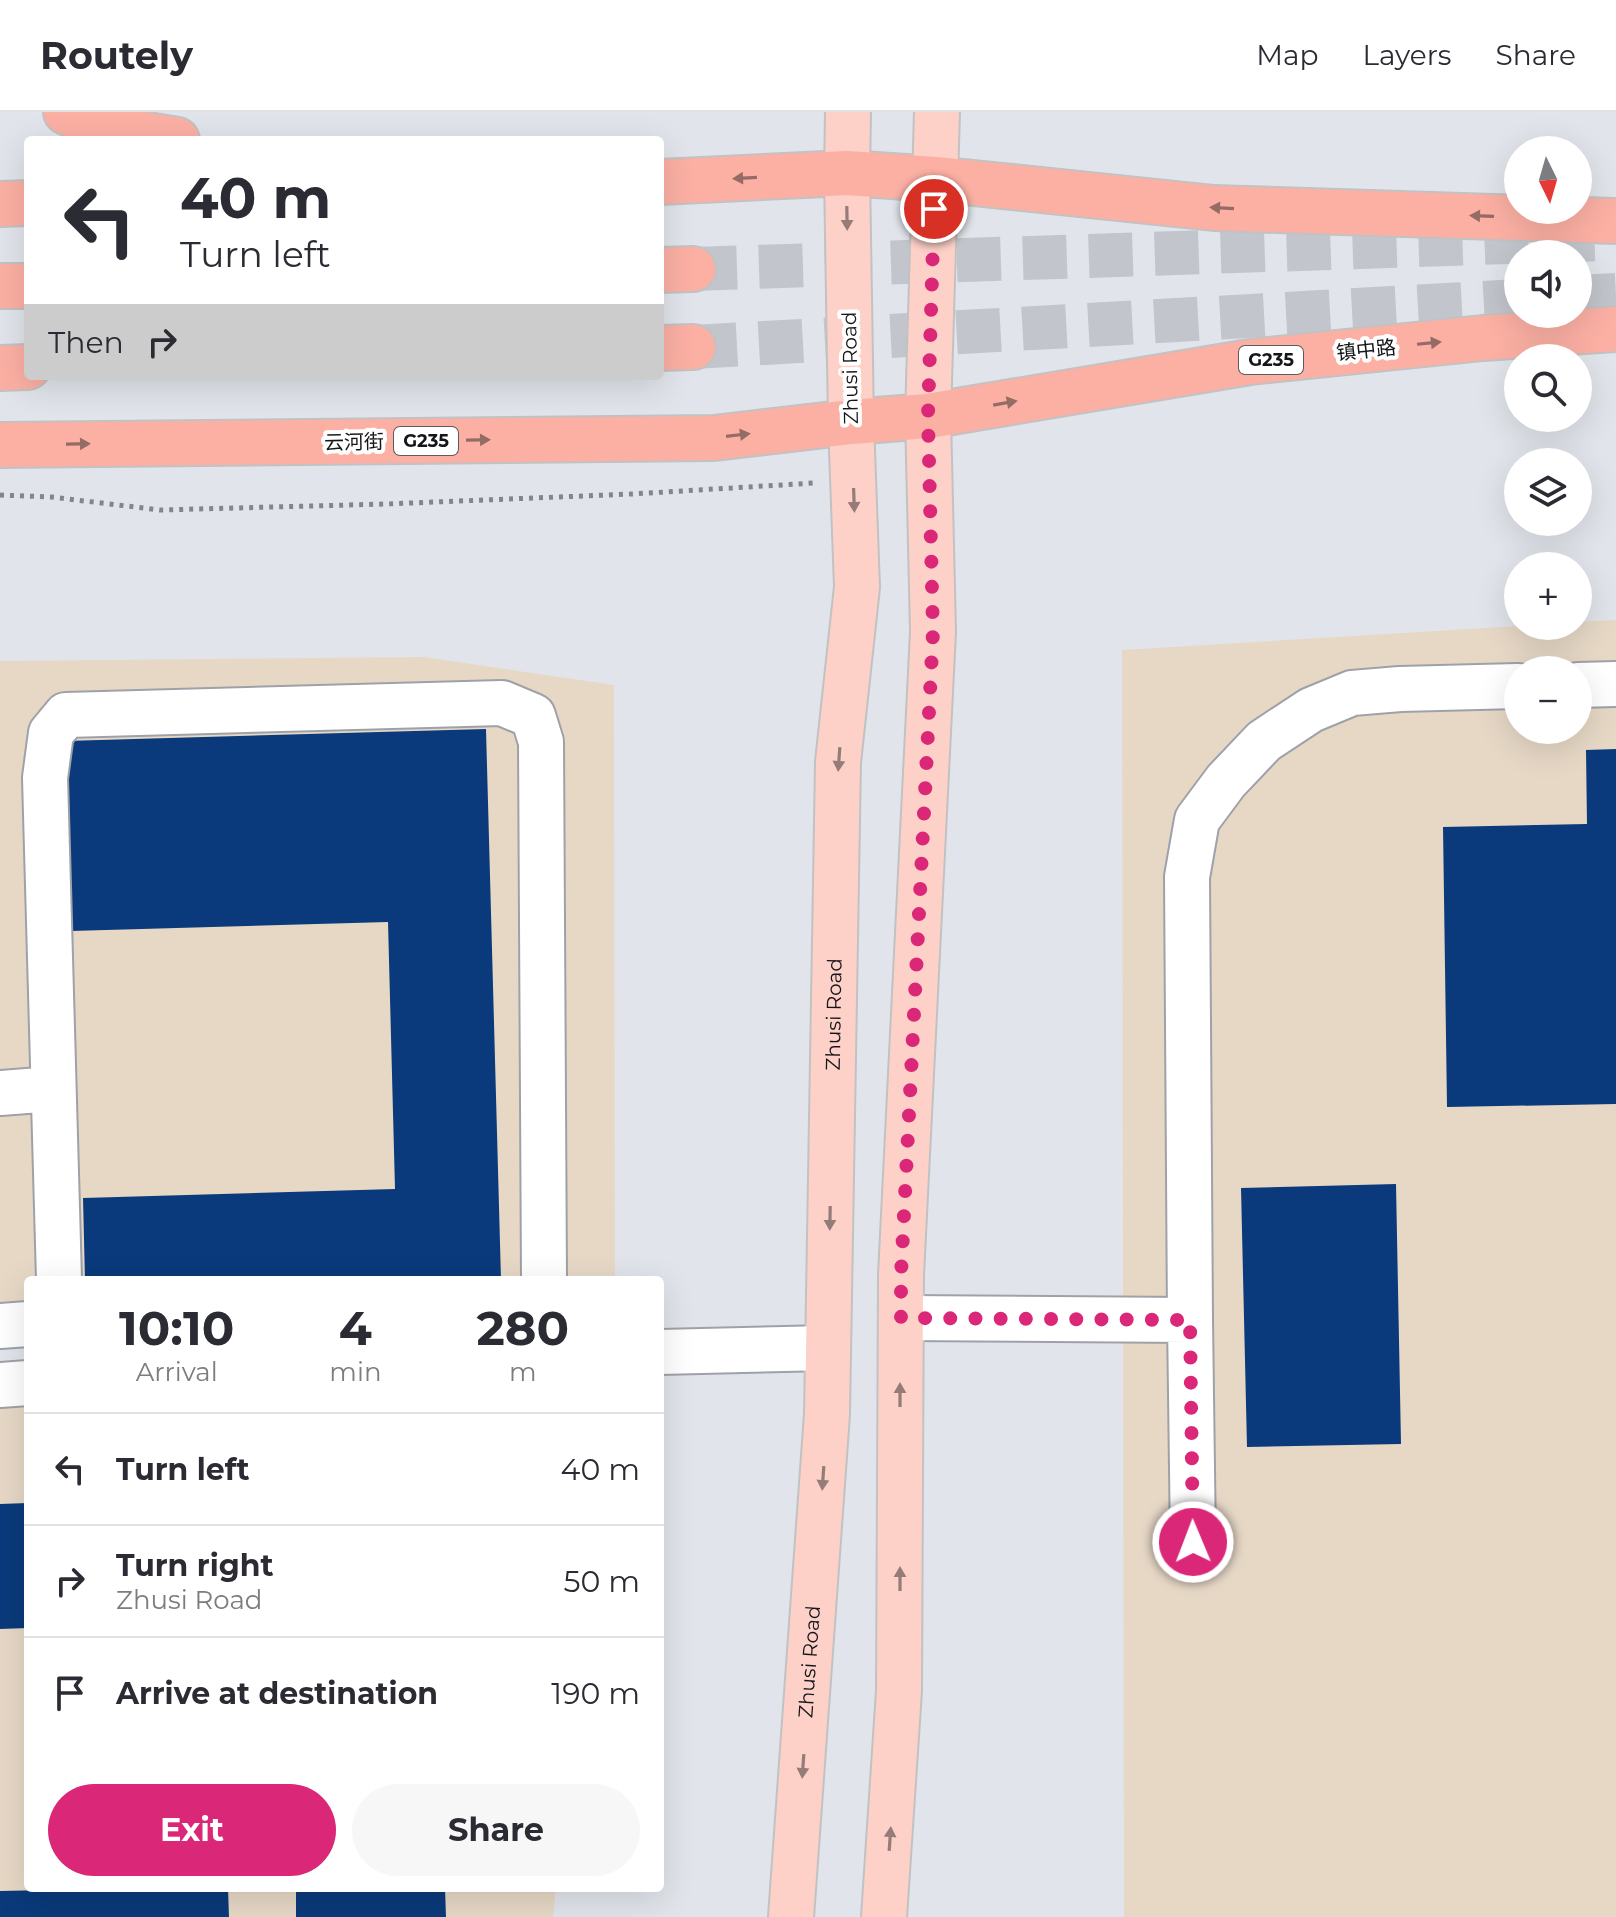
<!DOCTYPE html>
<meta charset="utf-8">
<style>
body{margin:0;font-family:Montserrat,"Noto Sans SC",sans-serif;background:#f7f7f7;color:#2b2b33;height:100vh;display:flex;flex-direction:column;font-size:30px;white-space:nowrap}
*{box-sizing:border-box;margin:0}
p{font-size:26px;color:#7c7c81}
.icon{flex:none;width:44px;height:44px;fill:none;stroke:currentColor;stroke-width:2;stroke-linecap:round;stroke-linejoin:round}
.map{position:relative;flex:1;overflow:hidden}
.details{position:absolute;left:24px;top:1164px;width:640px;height:616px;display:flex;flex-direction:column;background:#fff;border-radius:8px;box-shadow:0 8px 32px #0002}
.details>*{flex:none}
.banner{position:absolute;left:24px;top:24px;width:640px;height:244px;border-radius:8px;box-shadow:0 8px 32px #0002;background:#fff;color:#2b2b33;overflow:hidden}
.needle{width:52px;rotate:175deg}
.fabs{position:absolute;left:1504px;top:24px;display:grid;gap:16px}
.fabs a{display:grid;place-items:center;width:88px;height:88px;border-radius:50%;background:#fff;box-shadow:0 8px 32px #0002;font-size:40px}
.pin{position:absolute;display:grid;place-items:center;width:68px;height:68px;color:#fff;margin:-34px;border:4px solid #fff;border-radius:50%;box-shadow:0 2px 8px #0007}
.me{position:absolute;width:88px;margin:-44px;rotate:359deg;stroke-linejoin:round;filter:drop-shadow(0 0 6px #0008)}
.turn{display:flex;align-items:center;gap:28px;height:168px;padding:0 24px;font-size:36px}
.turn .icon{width:104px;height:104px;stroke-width:2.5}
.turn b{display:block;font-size:56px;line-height:68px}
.then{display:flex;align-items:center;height:76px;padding:0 24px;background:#0003;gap:16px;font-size:30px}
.eta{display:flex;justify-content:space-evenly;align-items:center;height:136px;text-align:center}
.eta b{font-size:48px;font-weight:700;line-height:56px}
.button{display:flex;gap:16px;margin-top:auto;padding:16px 24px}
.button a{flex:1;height:92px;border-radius:48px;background:#db2777;color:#fff;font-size:32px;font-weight:700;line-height:92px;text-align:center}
.button a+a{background:#f7f7f7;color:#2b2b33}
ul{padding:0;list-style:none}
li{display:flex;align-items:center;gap:24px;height:112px;padding:0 24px;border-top:2px solid #e1e1e2}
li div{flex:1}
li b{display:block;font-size:30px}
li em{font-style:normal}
header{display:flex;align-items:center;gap:48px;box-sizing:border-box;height:112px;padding:0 40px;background:#fff;border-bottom:2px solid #e1e1e2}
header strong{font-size:38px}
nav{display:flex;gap:44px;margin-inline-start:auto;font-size:28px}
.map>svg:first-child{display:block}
.commercial{fill:#e7d8c6;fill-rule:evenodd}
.building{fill:#0a3a7b}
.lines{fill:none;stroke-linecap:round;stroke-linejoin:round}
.highway-tunnel{stroke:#c2c6cc;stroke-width:44;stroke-dasharray:44 22;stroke-linecap:butt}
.minor-casing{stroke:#9ea2a8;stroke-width:48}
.major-casing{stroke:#c2c2c3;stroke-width:48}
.highway-casing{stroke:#c2c2c3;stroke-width:48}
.path{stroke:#83858a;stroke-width:5;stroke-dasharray:4 6;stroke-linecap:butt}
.minor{stroke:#fff;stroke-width:44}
.major{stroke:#fdd0c8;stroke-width:44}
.highway{stroke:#fcb0a4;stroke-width:44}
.oneway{fill:#946b65}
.oneway2{fill:#957c79}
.route{stroke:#db2777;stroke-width:14;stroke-dasharray:0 25.2}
.labels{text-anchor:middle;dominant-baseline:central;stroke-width:8;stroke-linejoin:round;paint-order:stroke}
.shield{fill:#fff;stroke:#5b5c5e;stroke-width:2}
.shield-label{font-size:18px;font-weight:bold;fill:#151619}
.street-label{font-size:20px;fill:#151619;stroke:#fff}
</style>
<header>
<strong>Routely</strong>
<nav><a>Map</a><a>Layers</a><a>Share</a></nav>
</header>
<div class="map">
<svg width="1616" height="1805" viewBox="0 0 1616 1805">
<rect width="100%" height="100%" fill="#e1e5eb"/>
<path class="commercial" d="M1616,508V1805H1124L1122,538L1518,514H1578V510ZM1518,558H1578V618H1518Z
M424,545L614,573L615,1168H28V1209L0,1210V549Z
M28,1295V1776H556L553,1805H0V1296Z"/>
<path class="building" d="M486,617L501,1168H85L83,1086L395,1077L388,810L71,819L65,629Z
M1616,637V992L1447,995L1443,715L1587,712L1586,638Z
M1396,1072L1401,1332L1247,1335L1241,1076Z
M28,1391V1516L0,1517V1392Z
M148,1776H228L229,1805H0V1779Z
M296,1776H445L446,1805H296Z"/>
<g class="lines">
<path class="highway-tunnel" d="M693,157L1602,127
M1578,185L1616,183
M693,235L1518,189"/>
<g class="minor-casing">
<path id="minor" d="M1578,573L1616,572
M0,981L53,977
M59,1168L45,666L51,621L66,603L502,591L533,604L541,630L544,1168
M901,1206L1190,1208
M0,1214L28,1212
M660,1240L828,1236
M0,1273L28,1271
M1193,1430L1190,1208L1187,765L1197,708L1226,669L1264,629L1311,598L1352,581L1400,577L1518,574"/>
</g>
<g class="major-casing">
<g id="major">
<path id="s1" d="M791,1805L827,1302L838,650L857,475L851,310L847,61L848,0"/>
<path d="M884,1805L899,1579L901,1163L933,520L928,304L937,0"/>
</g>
</g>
<g class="highway-casing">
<path id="highway" d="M66,0L101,15L177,28
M660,70L847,61L935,67L1214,96L1616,109
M0,92L28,91
M660,158L693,157
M0,174H28
M660,236L693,235
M0,256L28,255
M0,333L714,326L851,310L928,304L1250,250L1483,226L1616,217"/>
</g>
<path class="path" d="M0,383L51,385L160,398L386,392L632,382L814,371"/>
<use href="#minor" class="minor"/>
<use href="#major" class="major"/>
<use href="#highway" class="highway"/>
</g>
<defs><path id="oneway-solid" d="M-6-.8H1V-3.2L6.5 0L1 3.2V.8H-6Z" transform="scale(2)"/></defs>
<g class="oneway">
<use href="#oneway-solid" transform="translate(745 66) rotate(177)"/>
<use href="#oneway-solid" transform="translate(1222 96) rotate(-177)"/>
<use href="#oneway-solid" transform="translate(1482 104) rotate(-178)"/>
<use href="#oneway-solid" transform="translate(1429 231) rotate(-6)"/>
<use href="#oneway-solid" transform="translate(1005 291) rotate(-10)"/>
<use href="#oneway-solid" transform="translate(738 323) rotate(-7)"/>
<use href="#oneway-solid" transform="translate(478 328) rotate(-1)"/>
<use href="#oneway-solid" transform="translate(78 332) rotate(-1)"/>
</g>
<g class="oneway2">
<use href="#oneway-solid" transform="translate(847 106) rotate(89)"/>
<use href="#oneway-solid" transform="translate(854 388) rotate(88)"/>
<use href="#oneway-solid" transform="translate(839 647) rotate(94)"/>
<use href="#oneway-solid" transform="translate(830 1106) rotate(91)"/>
<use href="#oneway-solid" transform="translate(900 1283) rotate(-90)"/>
<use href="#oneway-solid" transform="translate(823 1366) rotate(94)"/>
<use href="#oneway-solid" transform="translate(900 1467) rotate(-90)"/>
<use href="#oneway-solid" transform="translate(803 1654) rotate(94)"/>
<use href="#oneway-solid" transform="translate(890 1727) rotate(-86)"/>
</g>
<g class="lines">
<path class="route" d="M934,97L928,304L933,520L901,1163V1206L1190,1208L1193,1430"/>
</g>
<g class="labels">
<g class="shield">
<rect x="1239" y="234" width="64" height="28" rx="6"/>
<rect x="394" y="315" width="64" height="28" rx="6"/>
</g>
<g class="shield-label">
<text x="1271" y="248">G235</text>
<text x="426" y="329">G235</text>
</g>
<g class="street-label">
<text transform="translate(1366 238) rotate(-6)">镇中路</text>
<text transform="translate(850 256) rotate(-91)">Zhusi Road</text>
<text transform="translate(354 330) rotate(-1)">云河街</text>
<text stroke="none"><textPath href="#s1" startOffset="904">Zhusi Road</textPath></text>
<text stroke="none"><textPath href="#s1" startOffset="256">Zhusi Road</textPath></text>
</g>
</g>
</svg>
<div class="fabs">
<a><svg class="needle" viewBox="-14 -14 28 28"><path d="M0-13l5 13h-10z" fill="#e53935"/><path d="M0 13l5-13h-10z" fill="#7c7c81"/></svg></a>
<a><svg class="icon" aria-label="sound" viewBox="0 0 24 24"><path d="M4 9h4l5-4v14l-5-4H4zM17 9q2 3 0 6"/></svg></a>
<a><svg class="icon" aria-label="search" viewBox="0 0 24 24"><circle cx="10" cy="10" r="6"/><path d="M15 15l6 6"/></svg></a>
<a><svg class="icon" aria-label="layers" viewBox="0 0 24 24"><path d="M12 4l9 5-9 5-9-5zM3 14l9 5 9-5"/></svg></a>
<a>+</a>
<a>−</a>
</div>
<div class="pin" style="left:934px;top:97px;background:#d93025"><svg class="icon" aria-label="arrive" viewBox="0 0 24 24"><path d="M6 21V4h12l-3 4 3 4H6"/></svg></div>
<svg class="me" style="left:1193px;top:1430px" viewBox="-20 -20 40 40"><circle r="17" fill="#db2777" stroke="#fff" stroke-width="3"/><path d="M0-11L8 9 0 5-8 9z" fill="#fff"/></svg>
<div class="banner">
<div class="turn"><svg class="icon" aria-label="left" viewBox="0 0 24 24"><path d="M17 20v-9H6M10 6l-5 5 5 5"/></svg><div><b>40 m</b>Turn left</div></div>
<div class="then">Then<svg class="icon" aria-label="right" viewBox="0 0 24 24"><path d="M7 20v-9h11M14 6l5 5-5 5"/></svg></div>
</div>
<section class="details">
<div class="eta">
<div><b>10:10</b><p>Arrival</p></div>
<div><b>4</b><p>min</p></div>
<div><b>280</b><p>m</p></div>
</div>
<ul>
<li><svg class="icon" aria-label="left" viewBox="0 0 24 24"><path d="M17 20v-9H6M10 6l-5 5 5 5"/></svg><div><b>Turn left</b></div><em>40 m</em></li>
<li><svg class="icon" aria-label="right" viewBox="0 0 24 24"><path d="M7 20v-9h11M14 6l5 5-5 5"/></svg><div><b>Turn right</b><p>Zhusi Road</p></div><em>50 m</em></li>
<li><svg class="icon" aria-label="arrive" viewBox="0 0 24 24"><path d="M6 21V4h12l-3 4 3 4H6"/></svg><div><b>Arrive at destination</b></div><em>190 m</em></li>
</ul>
<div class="button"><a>Exit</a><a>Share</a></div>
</section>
</div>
